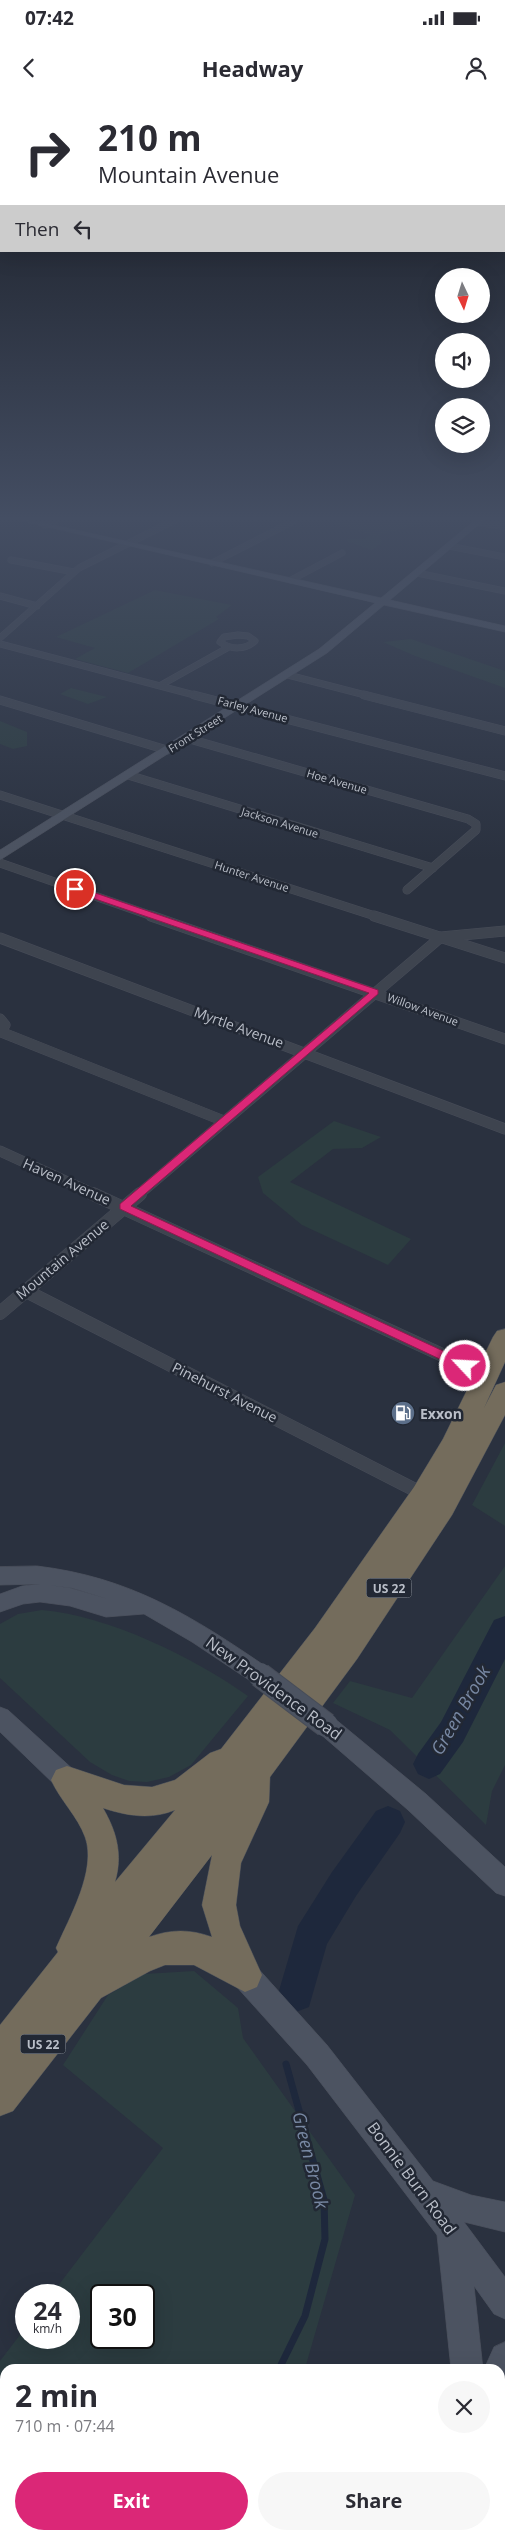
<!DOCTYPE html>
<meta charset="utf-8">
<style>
body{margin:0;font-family:"Open Sans",sans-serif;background:#f7f7f7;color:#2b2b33;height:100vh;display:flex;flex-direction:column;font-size:19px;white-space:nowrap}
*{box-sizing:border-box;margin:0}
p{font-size:16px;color:#7c7c81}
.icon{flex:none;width:28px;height:28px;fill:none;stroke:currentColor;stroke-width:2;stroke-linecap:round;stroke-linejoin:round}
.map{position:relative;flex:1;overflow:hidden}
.side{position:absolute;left:0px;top:2264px;width:505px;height:176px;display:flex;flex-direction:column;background:#fff;border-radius:15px 15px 0 0;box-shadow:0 5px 20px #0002}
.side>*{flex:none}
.banner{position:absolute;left:0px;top:0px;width:505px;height:152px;box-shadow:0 5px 20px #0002;background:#fff;color:#2b2b33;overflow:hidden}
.needle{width:32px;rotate:176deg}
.controls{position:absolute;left:435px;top:168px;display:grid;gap:10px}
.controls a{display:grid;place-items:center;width:55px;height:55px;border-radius:50%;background:#fff;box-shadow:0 5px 20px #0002;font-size:25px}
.speed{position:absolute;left:15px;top:2184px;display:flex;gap:10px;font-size:25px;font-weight:700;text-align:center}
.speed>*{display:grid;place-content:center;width:65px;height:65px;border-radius:50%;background:#fff;box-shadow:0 5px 20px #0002;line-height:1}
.speed small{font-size:12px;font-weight:400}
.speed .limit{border:2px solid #111;border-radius:8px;background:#fff;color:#111}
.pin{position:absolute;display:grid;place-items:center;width:42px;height:42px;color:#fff;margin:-21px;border:2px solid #fff;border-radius:50%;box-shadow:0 1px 5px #0007}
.me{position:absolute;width:55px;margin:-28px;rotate:295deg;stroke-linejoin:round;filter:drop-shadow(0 0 4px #0008)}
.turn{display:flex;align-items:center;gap:18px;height:105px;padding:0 15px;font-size:22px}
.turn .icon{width:65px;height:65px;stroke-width:2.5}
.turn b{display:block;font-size:35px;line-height:42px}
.then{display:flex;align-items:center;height:48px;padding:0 15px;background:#0003;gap:10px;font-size:19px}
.round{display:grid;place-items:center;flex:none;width:52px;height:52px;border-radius:26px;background:#f7f7f7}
.head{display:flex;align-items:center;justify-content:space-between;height:85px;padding:0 15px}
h1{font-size:30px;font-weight:700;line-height:38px}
.primary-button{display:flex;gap:10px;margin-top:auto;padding:10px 15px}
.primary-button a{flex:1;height:58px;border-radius:30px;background:#db2777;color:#fff;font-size:20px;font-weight:700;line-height:58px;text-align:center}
.primary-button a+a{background:#f7f7f7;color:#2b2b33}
.status{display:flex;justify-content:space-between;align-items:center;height:35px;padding:0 25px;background:#fff;direction:ltr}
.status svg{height:14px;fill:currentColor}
header{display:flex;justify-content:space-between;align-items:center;height:65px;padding:0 15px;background:#fff;font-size:22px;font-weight:700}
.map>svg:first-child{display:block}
.green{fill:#2c3c40;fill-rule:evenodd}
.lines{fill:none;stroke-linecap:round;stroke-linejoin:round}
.stream{stroke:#1e283c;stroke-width:7}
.river{fill:#1e283c;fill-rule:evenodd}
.street-far3-casing{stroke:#474c58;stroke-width:7}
.street-far2-casing{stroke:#474c58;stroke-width:9}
.street-far1-casing{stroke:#474c58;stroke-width:11}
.street-casing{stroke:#474c58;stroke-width:14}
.secondary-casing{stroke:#474c58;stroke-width:1}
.highway-casing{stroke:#484e59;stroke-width:1}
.street-far3{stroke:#3e444f;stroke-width:6}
.street-far2{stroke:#3e444f;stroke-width:8}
.street-far1{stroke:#3e444f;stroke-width:10}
.street{stroke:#3e444f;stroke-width:13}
.secondary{fill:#4c5361;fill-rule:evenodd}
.highway{fill:#746c5c;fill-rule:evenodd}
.secondary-bridge-casing{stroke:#474c58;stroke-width:26;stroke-linecap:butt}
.secondary-bridge{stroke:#4c5361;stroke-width:24}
.route{fill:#db2777;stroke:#8e194d}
.labels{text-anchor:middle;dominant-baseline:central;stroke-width:5;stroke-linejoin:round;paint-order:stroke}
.far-street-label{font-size:11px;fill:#babfc9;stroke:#222834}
.shield{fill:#222834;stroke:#8c929c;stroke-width:1}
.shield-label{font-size:12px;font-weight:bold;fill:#babfc9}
.street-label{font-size:14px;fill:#babfc9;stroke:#222834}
.poi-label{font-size:14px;font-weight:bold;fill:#babfc9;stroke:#222834;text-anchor:start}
.near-street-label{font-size:16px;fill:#babfc9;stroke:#222834}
.near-water-label{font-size:18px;font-style:italic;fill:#7888a3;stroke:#222834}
</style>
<div class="status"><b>07:42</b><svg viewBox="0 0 49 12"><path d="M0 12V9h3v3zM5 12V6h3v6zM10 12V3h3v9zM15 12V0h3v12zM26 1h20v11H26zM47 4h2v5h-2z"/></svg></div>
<header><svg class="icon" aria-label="back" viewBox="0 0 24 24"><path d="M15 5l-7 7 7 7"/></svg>Headway<svg class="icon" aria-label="person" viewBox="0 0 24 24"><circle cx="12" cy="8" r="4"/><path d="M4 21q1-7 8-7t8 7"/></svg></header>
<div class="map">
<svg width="505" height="2439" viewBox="0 0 505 2439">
<rect width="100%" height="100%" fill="#2a313f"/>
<path class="green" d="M326,420H425L430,421L380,435L382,443L372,450L345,441L349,438L364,439L371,435Z
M155,490L232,505L216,517L219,519L128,573L75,559L95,548L56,537Z
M411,539L505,571V588L415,556L383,542Z
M71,588L107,597L88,604L60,594Z
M0,621L27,632V646L13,649L0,644Z
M334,1021L381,1037L362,1048L333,1049L290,1082L411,1139L388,1165L302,1125L263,1093L258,1077Z
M505,1343V1426L472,1405Z
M505,1466V1665L492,1691L486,1725L390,1630L333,1603L350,1581L412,1598Z
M42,1510C109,1516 193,1557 248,1596L191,1665L169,1677L147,1682L129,1681L112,1675L90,1662L0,1578V1524L18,1514Z
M194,1871L238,1908L243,1938L355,2095L306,2265L311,2269H5V2435H418V2439H0V2261L26,2227V2238H69V2195H51L163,2048L63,1965L108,1895L144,1874ZM101,2195H144V2238H101Z"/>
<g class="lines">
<path class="stream" d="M279,2269L305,2216L325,2139L324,2100L286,1964
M119,2439L131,2437"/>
<path class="river" d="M505,1516V1559L463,1642L440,1674L429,1679L418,1674L413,1664L418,1654L441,1622L494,1520Z
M388,1706L400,1711L405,1722L400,1733L356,1796L327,1844L309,1907L296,1912L283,1907L278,1894L298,1826L332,1772L376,1711Z"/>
<g class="street-far3-casing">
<path id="street-far3" d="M477,422L505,427
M45,425L56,420
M449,446L505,457
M11,460L74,472
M212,463L296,420
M417,473L505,491
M291,480L342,453
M0,496L37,506
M238,535L248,536L255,541C245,550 231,550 220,542L224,537Z
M0,538L79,468L175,420
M0,544L198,596
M288,575L369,596
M161,585L229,547"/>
</g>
<g class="street-far2-casing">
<path id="street-far2" d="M194,595L505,676
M364,595L505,631
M0,600L167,650
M186,638L468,719L476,724V730L407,790
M128,675L433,768
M0,695L378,817
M0,763L155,817"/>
</g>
<g class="street-far1-casing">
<path id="street-far1" d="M151,816L505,939
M374,816L505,858
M0,838L505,1029
M0,919L5,925L0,932
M1,932L224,1021
M0,1051L96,1095
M138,1095L441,837L505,831"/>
</g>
<g class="street-casing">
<path id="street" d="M93,1094L488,1276
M26,1191L423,1394
M0,1213L140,1094"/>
</g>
<g class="secondary-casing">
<path id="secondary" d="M18,420H31L381,498L475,420H484L390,500L505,526V532L384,505L327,553L0,760V750L319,549L375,503Z
M37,1466C130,1477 192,1516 268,1568L272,1575L268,1582L260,1585L252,1582L192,1542L144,1514L106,1517L70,1506L40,1502L23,1504L0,1512V1494L22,1486L40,1484L0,1485V1467ZM48,1485L72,1488L108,1499L70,1488Z
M0,1607L8,1610L76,1672L79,1680L76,1688L67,1691L58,1688L0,1632Z
M326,1614L334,1618L426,1694L505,1767V1796L496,1793L408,1710L318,1632L314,1625L318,1618Z
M245,1861L255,1865L327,1945L433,2081L471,2095L505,2102V2132L464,2122L505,2177V2219L494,2214L474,2186L483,2269H451L437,2135L307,1965L235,1885L231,1875L235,1865Z
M505,2242V2283L500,2285V2269H484L494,2247Z
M457,2435H491V2439H457Z"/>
</g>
<g class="highway-casing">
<path id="highway" d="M505,1229V1262L484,1308L496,1285L505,1282V1315L452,1415L357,1559L270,1677L269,1702L241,1763L236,1805L240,1826L262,1875L257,1887L245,1892L194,1865H165L150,1871L101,1898L13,2011L0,2016V1925L58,1852L56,1848C69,1818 97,1770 85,1737C78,1717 60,1700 51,1680L56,1670L67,1666L124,1685L152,1687L175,1680L210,1653L221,1649L315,1528L414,1387L443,1339L493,1237L497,1231ZM103,1708C127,1716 151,1720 175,1710L115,1782C123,1755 117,1732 103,1708ZM212,1755L202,1805L212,1837C190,1829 171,1829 149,1837Z"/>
</g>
<use href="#street-far3" class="street-far3"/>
<use href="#street-far2" class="street-far2"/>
<use href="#street-far1" class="street-far1"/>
<use href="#street" class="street"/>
<use href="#secondary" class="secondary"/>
<use href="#highway" class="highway"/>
<g class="secondary-bridge-casing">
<path id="secondary-bridge" d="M260,1575L326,1625"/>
</g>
<use href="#secondary-bridge" class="secondary-bridge"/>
</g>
<linearGradient id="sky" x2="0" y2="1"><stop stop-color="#171b23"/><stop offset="0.55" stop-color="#444e63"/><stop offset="1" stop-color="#444e63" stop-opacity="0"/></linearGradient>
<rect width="505" height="761" fill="url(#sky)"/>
<path class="route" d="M72,787H78L378,890V894L131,1106L469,1263V1269H461L120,1109V1104L369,893L72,791Z"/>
<defs>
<g id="fuel-disc" transform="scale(1.25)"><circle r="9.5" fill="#5c6f8a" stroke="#222834"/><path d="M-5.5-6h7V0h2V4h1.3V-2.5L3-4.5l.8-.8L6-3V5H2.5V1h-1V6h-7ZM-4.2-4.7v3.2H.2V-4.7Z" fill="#fff"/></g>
</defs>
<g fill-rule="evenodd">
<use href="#fuel-disc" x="403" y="1313"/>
</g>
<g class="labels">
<g class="far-street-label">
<text transform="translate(253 609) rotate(15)">Farley Avenue</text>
<text transform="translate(195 633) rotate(-32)">Front Street</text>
<text transform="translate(337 681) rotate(16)">Hoe Avenue</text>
<text transform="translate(280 722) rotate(17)">Jackson Avenue</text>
<text transform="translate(252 776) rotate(18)">Hunter Avenue</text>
<text transform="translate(423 909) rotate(20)">Willow Avenue</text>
</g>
<g class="shield">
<rect x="366.5" y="1478.5" width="45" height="19" rx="4"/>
<rect x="20.5" y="1934.5" width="45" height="19" rx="4"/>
</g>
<g class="shield-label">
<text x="389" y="1488">US 22</text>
<text x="43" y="1944">US 22</text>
</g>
<g class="street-label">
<text transform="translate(239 927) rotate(20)">Myrtle Avenue</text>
<text transform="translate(67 1081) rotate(24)">Haven Avenue</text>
<text transform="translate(62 1159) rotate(-40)">Mountain Avenue</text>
<text transform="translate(225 1292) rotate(27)">Pinehurst Avenue</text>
</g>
<g class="poi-label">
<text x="420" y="1313">Exxon</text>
</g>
<g class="near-street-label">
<text transform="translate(274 1588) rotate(36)">New Providence Road</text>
<text transform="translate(412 2078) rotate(53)">Bonnie Burn Road</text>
</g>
<g class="near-water-label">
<text transform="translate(460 1610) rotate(-60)">Green Brook</text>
<text transform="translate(311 2060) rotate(76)">Green Brook</text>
</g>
</g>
</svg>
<div class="controls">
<a><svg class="needle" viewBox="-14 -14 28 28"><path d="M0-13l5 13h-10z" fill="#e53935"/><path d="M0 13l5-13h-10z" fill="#7c7c81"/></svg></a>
<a><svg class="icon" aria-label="sound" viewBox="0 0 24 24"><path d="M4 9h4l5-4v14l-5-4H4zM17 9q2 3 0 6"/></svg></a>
<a><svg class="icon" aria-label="layers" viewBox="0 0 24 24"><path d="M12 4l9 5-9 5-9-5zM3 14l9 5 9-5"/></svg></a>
</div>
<div class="speed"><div>24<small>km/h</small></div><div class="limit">30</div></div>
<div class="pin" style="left:75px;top:789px;background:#d93025"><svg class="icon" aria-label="arrive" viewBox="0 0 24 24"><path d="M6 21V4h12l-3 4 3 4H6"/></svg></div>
<svg class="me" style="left:465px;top:1266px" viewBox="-20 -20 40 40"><circle r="17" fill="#db2777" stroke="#fff" stroke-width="3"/><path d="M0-11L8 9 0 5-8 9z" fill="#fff"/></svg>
<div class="banner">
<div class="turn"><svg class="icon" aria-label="right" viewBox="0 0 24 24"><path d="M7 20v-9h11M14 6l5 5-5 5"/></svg><div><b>210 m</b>Mountain Avenue</div></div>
<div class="then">Then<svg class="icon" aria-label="left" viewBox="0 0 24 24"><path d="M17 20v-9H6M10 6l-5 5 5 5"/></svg></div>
</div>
<section class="side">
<div class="head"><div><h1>2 min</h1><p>710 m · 07:44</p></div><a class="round"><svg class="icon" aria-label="close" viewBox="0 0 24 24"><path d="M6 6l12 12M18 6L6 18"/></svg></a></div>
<div class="primary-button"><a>Exit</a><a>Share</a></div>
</section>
</div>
